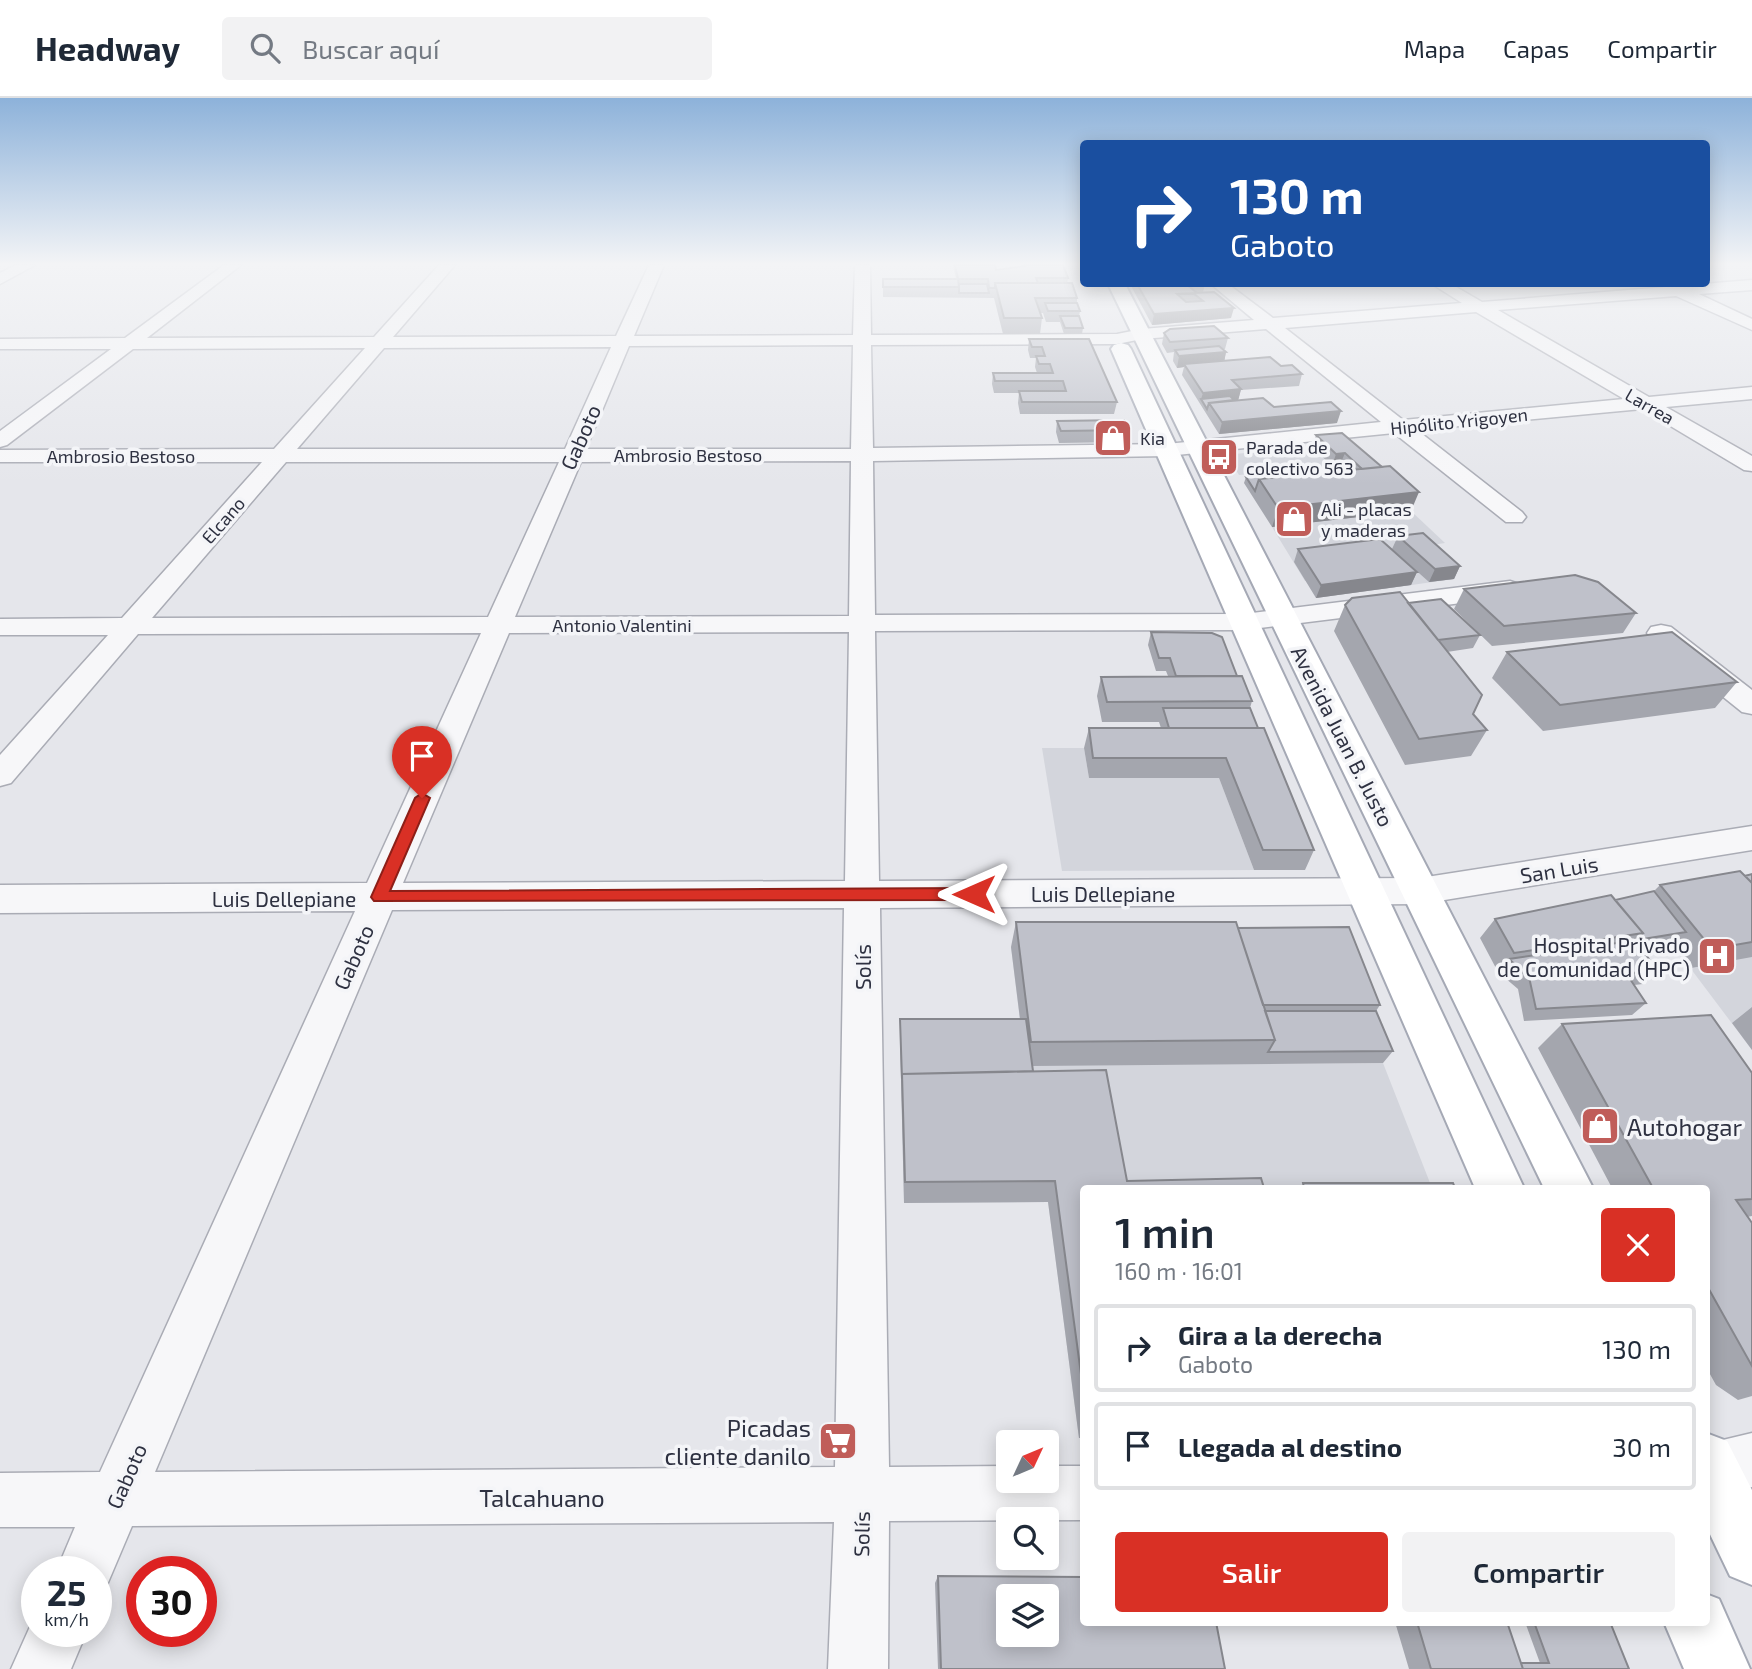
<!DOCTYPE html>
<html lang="es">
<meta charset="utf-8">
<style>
body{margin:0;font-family:"Exo 2",sans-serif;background:#f2f2f3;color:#1f2937;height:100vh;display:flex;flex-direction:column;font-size:26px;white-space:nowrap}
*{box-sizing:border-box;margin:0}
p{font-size:23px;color:#747a83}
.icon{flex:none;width:38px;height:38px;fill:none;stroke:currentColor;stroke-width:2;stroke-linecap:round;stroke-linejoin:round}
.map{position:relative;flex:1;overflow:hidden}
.panel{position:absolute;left:1080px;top:1087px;width:630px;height:441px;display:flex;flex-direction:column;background:#fff;border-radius:7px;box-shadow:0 4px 18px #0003}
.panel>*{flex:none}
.guide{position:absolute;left:1080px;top:42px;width:630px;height:147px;border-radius:7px;box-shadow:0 4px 18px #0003;background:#1a4fa0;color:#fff;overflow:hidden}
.needle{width:46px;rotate:46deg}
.controls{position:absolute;left:996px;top:1332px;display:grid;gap:14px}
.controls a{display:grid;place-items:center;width:63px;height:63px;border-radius:7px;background:#fff;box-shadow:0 4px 18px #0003;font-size:35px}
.speed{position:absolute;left:21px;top:1458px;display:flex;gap:14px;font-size:35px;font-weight:700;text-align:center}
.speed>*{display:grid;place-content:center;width:91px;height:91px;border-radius:50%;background:#fff;box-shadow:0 4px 18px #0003;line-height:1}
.speed small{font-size:18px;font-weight:400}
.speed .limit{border:10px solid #d22;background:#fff;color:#111}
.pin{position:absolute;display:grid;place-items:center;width:60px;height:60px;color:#fff;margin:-72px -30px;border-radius:50% 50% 50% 0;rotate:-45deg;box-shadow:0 0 7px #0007}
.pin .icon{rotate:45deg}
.me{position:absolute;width:77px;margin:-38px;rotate:270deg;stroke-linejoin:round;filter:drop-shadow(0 0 5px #0008)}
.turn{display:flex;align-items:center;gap:24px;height:147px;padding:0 35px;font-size:32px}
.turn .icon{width:91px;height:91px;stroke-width:2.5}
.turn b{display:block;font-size:49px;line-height:60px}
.round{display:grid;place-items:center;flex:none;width:74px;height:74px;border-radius:7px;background:#f2f2f3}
.summary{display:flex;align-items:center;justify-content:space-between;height:119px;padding:0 35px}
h1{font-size:42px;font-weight:600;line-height:52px}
.button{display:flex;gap:14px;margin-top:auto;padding:14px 35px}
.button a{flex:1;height:80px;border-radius:7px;background:#d93025;color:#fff;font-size:28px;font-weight:600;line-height:80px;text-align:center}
.button a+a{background:#f2f2f3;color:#1f2937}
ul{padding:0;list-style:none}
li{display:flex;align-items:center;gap:21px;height:88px;margin:0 14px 10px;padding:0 21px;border:4px solid #e0e1e3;border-radius:7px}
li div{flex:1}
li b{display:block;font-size:26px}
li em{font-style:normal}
header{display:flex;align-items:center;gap:42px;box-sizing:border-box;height:98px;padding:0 35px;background:#fff;border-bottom:2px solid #e0e1e3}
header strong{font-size:33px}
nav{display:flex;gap:38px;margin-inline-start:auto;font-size:24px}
.search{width:490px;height:63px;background:#f2f2f3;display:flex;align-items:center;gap:18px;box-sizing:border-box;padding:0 24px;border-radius:7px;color:#747a83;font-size:26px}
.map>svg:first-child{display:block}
.built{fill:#d3d5dc}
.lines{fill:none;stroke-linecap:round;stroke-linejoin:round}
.minor-casing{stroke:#aaacb5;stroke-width:3}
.primary-casing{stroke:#a5a9b5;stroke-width:4}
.minor{fill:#f7f7f9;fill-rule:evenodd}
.primary{fill:#fff;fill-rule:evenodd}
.wall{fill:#a4a6ae}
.shaded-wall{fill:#86878d}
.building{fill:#bfc1ca;stroke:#86878d;stroke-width:2;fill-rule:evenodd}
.route{fill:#d93025;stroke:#8d1f18;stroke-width:2}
.labels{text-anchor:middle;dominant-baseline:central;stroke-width:7;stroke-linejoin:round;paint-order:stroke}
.far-street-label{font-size:18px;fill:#2e3141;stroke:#f4f5f8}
.far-poi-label{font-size:18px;fill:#2e3141;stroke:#f4f5f8;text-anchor:start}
.street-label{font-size:21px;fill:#2e3141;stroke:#f4f5f8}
.poi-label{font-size:21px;fill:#2e3141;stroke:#f4f5f8;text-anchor:end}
.near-poi-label{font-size:24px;fill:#2e3141;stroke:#f4f5f8;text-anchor:start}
.near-street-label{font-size:24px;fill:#2e3141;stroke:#f4f5f8}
</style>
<header>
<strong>Headway</strong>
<div class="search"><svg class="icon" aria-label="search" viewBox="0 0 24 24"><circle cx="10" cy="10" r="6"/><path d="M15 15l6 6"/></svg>Buscar aquí</div>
<nav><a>Mapa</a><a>Capas</a><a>Compartir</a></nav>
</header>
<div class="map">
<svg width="1752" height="1571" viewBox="0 0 1752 1571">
<rect width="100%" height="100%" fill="#e5e6eb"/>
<path class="built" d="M1338,347L1359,366L1239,377L1229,361L1234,356Z
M1411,413L1445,445L1418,449L1454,481L1383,491L1365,474L1305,483L1272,429Z
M1042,650H1084L1089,680H1219L1254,772L1062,773Z
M1752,787V952L1642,806Z
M1011,849H1225L1261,966L1383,965L1432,1090H1083V1340H1079L1048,1104L904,1105L900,939H1022Z"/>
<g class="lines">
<g class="minor-casing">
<path id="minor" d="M16,167H35L0,186V175Z
M224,167H241L147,240L374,239L439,167H455L393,239L616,238L649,167H664L634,238L853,237L855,167H870L871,237L1117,236L1142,231L1254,222L1211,186H1228L1273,220L1462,205L1432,186H1451L1482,204L1752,182V192L1699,196L1752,221V232L1676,198L1498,212L1649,299L1752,289V301L1666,309L1752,358V373L1744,372L1642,311L1417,332L1522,414L1526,419L1522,424H1506L1394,335L1167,358L873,363L875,517L1244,516L1510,483L1519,486L1523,491L1519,496L1510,499L1244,532L875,533L879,783L1420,780L1752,728V752L1420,806L880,810L889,1369L1008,1368V1382H1046V1368H1083V1422L889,1423L888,1571H828L834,1424L132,1428L104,1494L96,1497V1474H56L75,1429H0V1375L100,1374L355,813L0,815V787L367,785L481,535L138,536L11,685L0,688V657L108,537H0V521L122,520L262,364H0V352L274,351L365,250L133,251L7,347L0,349V333L111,251H0V241L125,240ZM1476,214L1624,301L1403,322L1285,230ZM1266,231L1381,324L1167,346L873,350L871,247L1117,246L1142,241ZM853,247L851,351H586L629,248ZM611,249L565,351H297L384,250ZM851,363L849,518L515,519L581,364ZM286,364H559L488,519L152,520ZM849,534L845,783L403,785L509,535ZM844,810L835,1369L155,1374L392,812Z
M1661,527L1671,529L1752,592V616L1742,614L1651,541L1647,535L1651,529Z
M1752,1335V1389L1706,1400V1346Z
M37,1513V1533H87L71,1571H11Z"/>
</g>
<g class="primary-casing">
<path id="primary" d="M1108,186H1125L1593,1090H1544Z
M1121,245L1128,247L1131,251L1524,1090H1475L1111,251L1114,247Z
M1706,1335L1727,1343L1752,1392V1487L1730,1478L1706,1428Z
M1706,1496L1719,1501L1750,1571H1684L1664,1524H1706Z"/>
</g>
<use href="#minor" class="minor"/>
<use href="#primary" class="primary"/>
</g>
<path class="wall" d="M953,167H995L996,172L1021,169V167H1063L1068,180L1067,185L1077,200V205L1080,213L1079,218L1083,230L1082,236H1064L1060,224H1046L1043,215H1041L1042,220L1040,236H1003L994,200L883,199V181H956Z
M1130,186H1205L1203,194L1231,220L1152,227Z
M1164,235L1228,240L1225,251H1223L1226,254L1224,263L1281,268L1302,276L1299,288L1241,292L1238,302L1337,325L1219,336L1182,277L1184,269L1177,270L1173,263L1174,254L1167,255L1162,246Z
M1029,241H1089L1117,304L1114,316H1020L1018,305L1019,295H994L992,286L993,275H1037L1035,269L1036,260H1030L1028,252Z
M1057,323L1128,332L1126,344L1059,345L1056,334Z
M1342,335L1411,413L1272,429L1244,385L1246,379L1269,380L1346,372L1340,367L1332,368L1312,349L1316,337Z
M1398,438L1460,468L1454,481L1429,484L1392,451Z
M1298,451L1417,474L1411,487L1316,500L1294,464Z
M1464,491L1636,515L1623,535L1492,548L1454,511Z
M1408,505L1480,537L1473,550L1447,554L1473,616L1487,632L1471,658L1405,667L1334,533L1345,507Z
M1151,534L1237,578L1252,603L1250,610L1258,630L1314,752L1305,772H1254L1219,680H1089L1084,650L1089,630H1161L1159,624H1102L1097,598L1101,579L1168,578L1166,573H1156L1148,547Z
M1507,554L1737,584L1715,610L1543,633L1492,580Z
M1752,776V859L1691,870L1673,846L1643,851L1657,874L1643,886L1634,887L1646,905L1632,917L1524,923L1518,891L1498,874L1480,840L1495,821L1615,802L1654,793L1660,787Z
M1016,824L1238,830L1380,907L1376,913L1393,953L1383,965L1032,968L1033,973L1083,1090V1340H1079L1048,1104L904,1105L900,939V921H1020L1011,849Z
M1752,909V952L1732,925Z
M1562,926L1752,975V1118L1747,1119L1752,1125V1298L1738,1302L1716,1287L1706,1269V1090H1612L1538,950Z
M938,1478L1225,1571H938L935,1485Z
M1395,1524H1507L1521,1565H1540L1525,1524H1610L1629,1571H1409Z"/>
<path class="shaded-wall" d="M1234,210L1231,220L1152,227L1154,216Z
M1226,254L1224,265L1184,266V269L1177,270L1179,258Z
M1241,291L1238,303L1201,301L1203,295Z
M1341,313L1337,325L1219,336L1222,324Z
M1345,355L1340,367L1332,368L1336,356Z
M1419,394L1411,413L1272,429L1278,410Z
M1460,468L1454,481L1429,484L1435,471Z
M1417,474L1411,487L1316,500L1321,487Z"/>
<path class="building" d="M955,167H995L996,172L1025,168V167H1063L1068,180H1036L1038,185H995V190H989L988,181H958Z
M883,181H958L959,189H883Z
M995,185H1072L1077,200H1035L1042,220H1004Z
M959,186H987L989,195H959Z
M1137,186H1195H1186L1197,195L1177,196L1186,204L1203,203L1193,195L1214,194L1234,210L1154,216Z
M1045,205H1077L1080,213H1048Z
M1060,218H1079L1083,230H1065Z
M1214,228L1228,240L1170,244L1164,235L1170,231Z
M1029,241H1089L1117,304H1022L1019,293H1066L1063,283H995L993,275H1053L1050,266H1039L1036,258H1045L1042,249H1032Z
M1219,248L1226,254L1179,258L1175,252Z
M1270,259L1281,268L1292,267L1302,276L1232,282L1241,291L1203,295L1184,266Z
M1230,298L1234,302L1209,305L1207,311L1201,301Z
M1263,300L1274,309L1331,304L1341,313L1222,324L1209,305Z
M1124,322L1128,332L1061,333L1057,323Z
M1342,335L1382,369L1362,371L1345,355L1336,356L1316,337Z
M1390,368L1419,394L1278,410L1259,381Z
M1266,377L1269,380L1259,381L1255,393L1246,379Z
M1423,435L1460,468L1435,471L1398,438Z
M1380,441L1417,474L1321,487L1298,451Z
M1575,477L1598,484L1636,515L1504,528L1464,491Z
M1400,494L1482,597L1473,616L1487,632L1419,641L1345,507L1352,500Z
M1441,501L1480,537L1438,542L1408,505Z
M1151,534L1212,535L1222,539L1237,578H1176L1170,560H1159Z
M1672,534L1737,584L1560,607L1507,554Z
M1242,578L1252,603L1107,604L1101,579Z
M1163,610H1250L1258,630H1169Z
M1089,630H1264L1314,752H1263L1226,660H1093Z
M1740,773L1752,785V844L1712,851L1660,787Z
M1752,776V785L1745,778Z
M1654,793L1686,834L1637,842L1643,835L1615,802Z
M1611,797L1643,835L1514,855L1495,821Z
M1016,824H1236L1275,942L1031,944Z
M1349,829L1380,907H1263L1238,830Z
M1637,842L1657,874L1626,875L1646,905L1536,911L1529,879L1509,861Z
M1265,913H1376L1393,953L1268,954L1275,942Z
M1711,917L1752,975V1101L1736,1102L1752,1125V1268L1706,1186V1090H1653L1562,926Z
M900,921H1026L1033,973L902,976V981Z
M1106,972L1127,1083L1261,1080L1264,1090H1083V1291L1055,1083L905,1084L902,976Z
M1303,1085H1453L1455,1090H1304Z
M938,1478L1083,1479V1524H1216L1225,1571H941ZM1008,1498H1046V1536H1008Z
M1417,1524H1507L1523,1571H1431Z
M1534,1524H1610L1629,1571H1523L1521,1565H1549Z"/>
<linearGradient id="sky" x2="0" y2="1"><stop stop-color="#8db2da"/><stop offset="0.43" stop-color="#f3f4f6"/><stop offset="1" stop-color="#f3f4f6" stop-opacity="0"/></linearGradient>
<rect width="1752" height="386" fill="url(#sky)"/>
<path class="route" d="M422,695L430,700L390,793L974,790L982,796L974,802L374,803L371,799L415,700Z"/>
<defs>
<g id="shop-square" transform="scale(2.0125)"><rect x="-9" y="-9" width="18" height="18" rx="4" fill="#c05d59" stroke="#f4f5f8"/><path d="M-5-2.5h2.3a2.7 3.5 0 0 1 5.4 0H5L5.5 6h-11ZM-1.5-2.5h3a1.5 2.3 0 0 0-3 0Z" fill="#fff"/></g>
<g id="bus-square" transform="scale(2.0125)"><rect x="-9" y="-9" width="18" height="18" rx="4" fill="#c05d59" stroke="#f4f5f8"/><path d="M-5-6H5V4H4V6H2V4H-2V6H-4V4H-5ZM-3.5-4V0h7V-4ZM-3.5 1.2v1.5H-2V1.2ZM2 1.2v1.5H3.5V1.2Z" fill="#fff"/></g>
<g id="hospital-square" transform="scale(2.0125)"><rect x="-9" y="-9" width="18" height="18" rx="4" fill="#c05d59" stroke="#f4f5f8"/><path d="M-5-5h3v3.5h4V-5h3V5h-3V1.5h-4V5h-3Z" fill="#fff"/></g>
<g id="supermarket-square" transform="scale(2.0125)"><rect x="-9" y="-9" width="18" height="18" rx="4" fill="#c05d59" stroke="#f4f5f8"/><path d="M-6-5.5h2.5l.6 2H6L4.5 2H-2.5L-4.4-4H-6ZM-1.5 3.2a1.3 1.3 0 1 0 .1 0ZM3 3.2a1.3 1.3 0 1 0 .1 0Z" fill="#fff"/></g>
</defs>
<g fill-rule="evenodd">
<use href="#shop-square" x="1113" y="340"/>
<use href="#bus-square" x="1219" y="359"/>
<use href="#shop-square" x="1294" y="421"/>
<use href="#hospital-square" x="1717" y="858"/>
<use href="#shop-square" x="1600" y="1028"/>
<use href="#supermarket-square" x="838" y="1343"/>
</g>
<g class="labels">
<g class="far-street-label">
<text transform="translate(1650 308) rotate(30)">Larrea</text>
<text transform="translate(1459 323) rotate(-6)">Hipólito Yrigoyen</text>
<text x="688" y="357">Ambrosio Bestoso</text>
<text x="121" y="358">Ambrosio Bestoso</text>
<text transform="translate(223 422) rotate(-49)">Elcano</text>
<text x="622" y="527">Antonio Valentini</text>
</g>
<g class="far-poi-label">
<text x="1140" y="340">Kia</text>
<text x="1246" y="349">Parada de<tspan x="1246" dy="21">colectivo 563</tspan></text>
<text x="1321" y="411">Ali - placas<tspan x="1321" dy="21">y maderas</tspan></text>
</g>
<g class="street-label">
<text transform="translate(580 339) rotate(-66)">Gaboto</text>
<text transform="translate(1343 638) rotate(63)">Avenida Juan B. Justo</text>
<text transform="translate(1559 771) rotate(-9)">San Luis</text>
<text x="1103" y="795">Luis Dellepiane</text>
<text x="284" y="800">Luis Dellepiane</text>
<text transform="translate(353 859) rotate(-66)">Gaboto</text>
<text transform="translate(862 869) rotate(-90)">Solís</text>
<text transform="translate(126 1378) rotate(-66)">Gaboto</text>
<text transform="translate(861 1436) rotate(-89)">Solís</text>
</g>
<g class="poi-label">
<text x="1690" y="846">Hospital Privado<tspan x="1690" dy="24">de Comunidad (HPC)</tspan></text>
</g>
<g class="near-poi-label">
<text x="1627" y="1028">Autohogar</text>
<text x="811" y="1329" text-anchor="end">Picadas<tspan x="811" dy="28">cliente danilo</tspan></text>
</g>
<g class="near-street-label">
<text x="542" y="1399">Talcahuano</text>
</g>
</g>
</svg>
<div class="controls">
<a><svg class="needle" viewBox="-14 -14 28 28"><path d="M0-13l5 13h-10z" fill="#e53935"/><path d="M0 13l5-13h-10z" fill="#747a83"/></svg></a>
<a><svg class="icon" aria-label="search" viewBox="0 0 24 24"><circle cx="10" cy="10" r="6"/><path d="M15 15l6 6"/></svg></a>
<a><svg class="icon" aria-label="layers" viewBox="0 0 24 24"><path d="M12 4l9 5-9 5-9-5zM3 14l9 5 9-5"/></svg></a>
</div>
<div class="speed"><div>25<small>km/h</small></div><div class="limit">30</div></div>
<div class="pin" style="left:422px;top:700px;background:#d93025"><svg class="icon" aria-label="arrive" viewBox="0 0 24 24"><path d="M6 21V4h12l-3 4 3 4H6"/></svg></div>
<svg class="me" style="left:974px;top:796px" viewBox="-20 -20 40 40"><path d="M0-17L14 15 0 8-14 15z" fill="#d93025" stroke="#fff" stroke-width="4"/></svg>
<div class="guide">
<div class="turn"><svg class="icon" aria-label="right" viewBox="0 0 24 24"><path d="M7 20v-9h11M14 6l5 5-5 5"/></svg><div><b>130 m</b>Gaboto</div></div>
</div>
<section class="panel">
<div class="summary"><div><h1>1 min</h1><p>160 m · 16:01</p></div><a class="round" style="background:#d93025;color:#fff"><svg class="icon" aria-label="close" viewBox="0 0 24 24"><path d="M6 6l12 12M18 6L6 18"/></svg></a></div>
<ul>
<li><svg class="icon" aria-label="right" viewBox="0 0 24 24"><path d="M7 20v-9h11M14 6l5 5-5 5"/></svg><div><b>Gira a la derecha</b><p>Gaboto</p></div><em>130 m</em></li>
<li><svg class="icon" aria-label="arrive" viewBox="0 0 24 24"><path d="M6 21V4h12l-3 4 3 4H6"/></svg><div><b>Llegada al destino</b></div><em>30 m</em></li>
</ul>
<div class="button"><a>Salir</a><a>Compartir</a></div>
</section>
</div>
